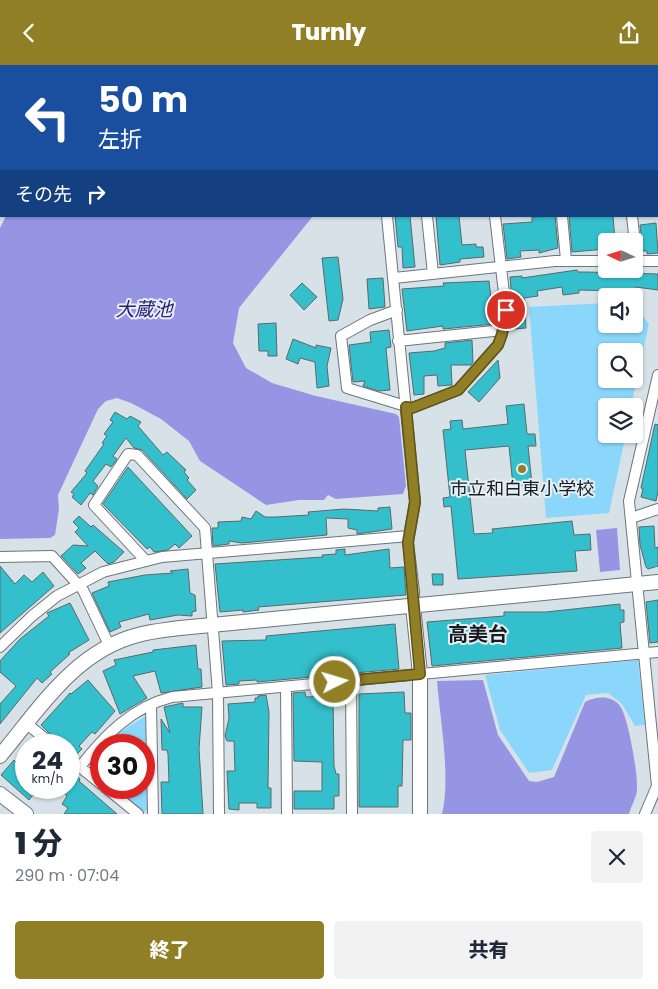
<!DOCTYPE html>
<html lang="ja">
<meta charset="utf-8">
<style>
body{margin:0;font-family:Poppins,"Noto Sans JP",sans-serif;background:#f2f2f3;color:#1f2937;height:100vh;display:flex;flex-direction:column;font-size:19px;white-space:nowrap}
*{box-sizing:border-box;margin:0}
p{font-size:16px;color:#747a83}
.icon{flex:none;width:28px;height:28px;fill:none;stroke:currentColor;stroke-width:2;stroke-linecap:round;stroke-linejoin:round}
.map{position:relative;height:749px;overflow:hidden}
.sheet{display:flex;flex-direction:column;background:#fff;flex:1}
.sheet>*{flex:none}
.banner{position:absolute;left:0px;top:0px;width:659px;height:152px;box-shadow:0 1px 4px #0004;background:#1a4fa0;color:#fff;overflow:hidden}
.needle{width:32px;rotate:274deg}
.fabs{position:absolute;left:598px;top:168px;display:grid;gap:10px}
.fabs a{display:grid;place-items:center;width:45px;height:45px;border-radius:5px;background:#fff;box-shadow:0 1px 4px #0004;font-size:25px}
.speed{position:absolute;left:15px;top:669px;display:flex;gap:10px;font-size:25px;font-weight:700;text-align:center}
.speed>*{display:grid;place-content:center;width:65px;height:65px;border-radius:50%;background:#fff;box-shadow:0 1px 4px #0004;line-height:1}
.speed small{font-size:12px;font-weight:400}
.speed .limit{border:8px solid #d22;background:#fff;color:#111}
.pin{position:absolute;display:grid;place-items:center;width:42px;height:42px;color:#fff;margin:-21px;border:2px solid #fff;border-radius:50%;box-shadow:0 1px 5px #0007}
.me{position:absolute;width:55px;margin:-28px;rotate:85deg;stroke-linejoin:round;filter:drop-shadow(0 0 4px #0008)}
.turn{display:flex;align-items:center;gap:18px;height:105px;padding:0 15px;font-size:22px}
.turn .icon{width:65px;height:65px;stroke-width:2.5}
.turn b{display:block;font-size:35px;line-height:42px}
.then{display:flex;align-items:center;height:48px;padding:0 15px;background:#0003;gap:10px;font-size:19px}
.round{display:grid;place-items:center;flex:none;width:52px;height:52px;border-radius:5px;background:#f2f2f3}
.head{display:flex;align-items:center;justify-content:space-between;height:85px;padding:0 15px}
h1{font-size:30px;font-weight:800;line-height:38px}
.cta{display:flex;gap:10px;margin-top:auto;padding:10px 15px}
.cta a{flex:1;height:58px;border-radius:5px;background:#917f26;color:#fff;font-size:20px;font-weight:800;line-height:58px;text-align:center}
.cta a+a{background:#f2f2f3;color:#1f2937}
header{display:flex;justify-content:space-between;align-items:center;height:65px;padding:0 15px;background:#917f26;color:#fff;font-size:22px;font-weight:800}
.map>svg:first-child{display:block}
.green{fill:#8bd7fc;fill-rule:evenodd}
.water{fill:#9695e4}
.building{fill:#33c0cc;stroke:#5c6869}
.lines{fill:none;stroke-linecap:round;stroke-linejoin:round}
.minor-casing{stroke:#6b757a;stroke-width:12}
.tertiary-casing{stroke:#6b757a;stroke-width:16}
.minor{stroke:#fff;stroke-width:10}
.tertiary{stroke:#fff;stroke-width:14}
.route-casing{stroke:#5e5319;stroke-width:12}
.route{stroke:#917f26;stroke-width:9}
.poi-dot{fill:#917f26;stroke:#e4eff5;stroke-width:2}
.labels{text-anchor:middle;dominant-baseline:central;stroke-width:4;stroke-linejoin:round;paint-order:stroke}
.poi-label{font-size:18px;fill:#181c1e;stroke:#e4eff5}
.water-label{font-size:19px;font-style:italic;fill:#2e1c77;stroke:#e4eff5}
.quarter-label{font-size:20px;font-weight:bold;fill:#181c1e;stroke:#e4eff5}
</style>
<header><svg class="icon" aria-label="back" viewBox="0 0 24 24"><path d="M15 5l-7 7 7 7"/></svg>Turnly<svg class="icon" aria-label="share" viewBox="0 0 24 24"><path d="M12 15V3M7 8l5-5 5 5M5 13v7h14v-7"/></svg></header>
<div class="map">
<svg width="658" height="749" viewBox="0 0 658 749">
<rect width="100%" height="100%" fill="#d7e2e8"/>
<path class="green" d="M0,0H83L1,1L0,108Z
M606,238V259H634V239L649,259L631,341H606V369H626L609,448L546,453L529,242ZM606,286H634V314H606Z
M638,595L645,660L635,661L622,639L608,628L586,630L552,705L529,708L500,665L485,610Z
M147,650V745L143,748L114,723L144,722V680H106L115,670Z"/>
<path class="water" d="M197,0H446L447,1H194Z
M6,151H313L239,243L233,278L246,303L272,318L316,331L396,349L399,352L406,421L403,429L336,434L328,430L324,435H299L266,440L200,396L189,376L161,354L131,338L117,333L106,336L98,344L58,430L59,444L55,470L50,473L0,474V163Z
M617,463L620,505L600,507L596,465Z
M483,615L498,670L529,716L537,717L554,712L585,637C597,631 611,630 620,641C628,651 638,709 637,724C637,732 631,741 629,749H442C451,713 440,654 437,616Z"/>
<path class="building" d="M395,151H410L415,202L403,203L402,182H398Z
M436,151H459L462,180L476,179V182H483L484,192L460,194V197L440,200Z
M555,151L558,183L539,188V185L520,186L521,192L507,194L503,159L532,157V152Z
M569,151H613L615,176H606V184L572,187Z
M656,158L658,188L647,189V186H643L640,160Z
M338,192L343,234L338,255L329,256L322,193Z
M577,205L578,207H587L658,209V225L636,222V230H618V226L579,225V228L563,230L562,222L537,226L538,231L524,233L526,263L515,264L514,235H512L510,212L522,211V213Z
M383,213L385,242L369,244L367,214Z
M489,216L494,259L443,264V261L407,266L402,224L444,221L443,218Z
M302,218L317,232L304,245L290,230Z
M276,258L277,291H268V286H259L258,259Z
M389,265L391,282L386,283L390,325L379,326L363,321L365,316L353,317L349,280L371,277L370,267Z
M293,274L316,283V280L331,283L327,301L329,321L317,323L315,297L300,293L298,299L286,294Z
M472,275L473,297L471,300H451L452,320L438,321L437,310L424,311V329L414,330L409,288L434,286L445,283V278Z
M498,295L500,313L479,337L468,327Z
M524,339L527,369H535L536,381H528L532,419L513,421L509,381L465,385L474,469L493,468L492,464L572,456L574,470L590,469L591,485L575,486L577,506L458,514L451,441L444,442L443,433L450,432L443,365L451,364L450,356L462,355L463,364L508,359L506,341Z
M115,347L127,354L130,351L141,357L138,361L163,390L167,387L186,405L184,407L189,413L187,415L196,425L187,434L142,385L134,383L126,373L113,391L117,394L111,402L106,399L93,416L98,421L93,430L90,428L81,440L72,432L74,429L71,427L87,408L85,406L104,379L102,378L107,371L104,369L113,357L110,355Z
M655,359L658,360V426L656,436L641,432L643,424L641,423Z
M128,402L192,471L179,483L175,479L168,485L154,487L150,482L147,484L103,439Z
M390,442L392,464L357,469V465L348,463V454L326,453L327,470L242,478L229,476V479L213,481L212,463H218V457L241,456L242,452L251,454L256,446L265,452H276L309,450L308,447L344,444L378,446V443Z
M79,451L91,462L93,460L124,487L114,497L108,499L95,486L81,498L86,503L78,509L61,491L73,480L88,481L75,467L79,463L73,457Z
M654,461L655,483L658,482V501L648,504L646,502L640,480L639,462Z
M345,484V490L389,484L390,503L404,502L406,530L258,542L259,545L243,547V545L220,547L215,499L323,492L322,490L336,489V485Z
M0,501L15,519L24,510L32,517L43,507L54,521L0,568Z
M188,504L190,528L195,530L196,546L192,547V551L178,550L150,555L149,549L119,557L121,562L110,567L92,528L109,521L108,517L145,510L173,508L170,506Z
M432,509H443V520H433Z
M658,535V577L650,578L646,537Z
M70,538L89,575L68,588L70,589L50,607L52,609L42,618L37,613L0,659V639L16,621L0,607V596L20,574L49,551L47,548Z
M620,539V545H624V557L620,558L622,583L432,601L427,557L504,551V547H546Z
M395,559L399,604L257,617V615L239,616V619L226,620L222,576L266,575V571Z
M196,580L198,604H201L202,622L161,628L155,606L133,611L147,633L120,649L103,606L116,600L114,595L153,587V585Z
M88,615L115,646L95,669L92,667L79,681L82,684L76,690L69,686V680H61L41,660L70,628L71,629Z
M305,627L306,632L333,631L334,701L336,709H339V731H334V744H294V726H322V697L294,696L293,628Z
M404,627L405,648H411V675H403L402,721H398V742H359V629Z
M266,630L269,647L268,723H271V743H257V738H239V745L229,744L227,706H235L234,676H227L225,671L229,653L228,639L255,637V633H258V631Z
M183,638V642H202L199,684L203,749H162L161,717H169L168,689L167,685H162L161,654L170,668L164,642Z
M26,682V722H39L29,735L1,710L14,695L16,697Z
M69,706L80,714L79,716L117,749H64L68,743L62,739L67,731L57,722H69Z"/>
<g class="lines">
<g class="minor-casing">
<path id="minor" d="M614,0V1
M102,1L103,0
M463,1L464,0
M534,1L539,0
M0,130L1,127
M387,151L415,437L408,477L414,527L413,541
M427,151L433,209
M562,151L566,195
M632,151L637,196
M634,196H658
M394,213L555,196H606
M397,245L370,255L341,271L347,323L412,343L458,325L498,280L502,269L506,245L495,151
M398,276L503,265
M631,453L658,444
M0,492L52,491L83,525L110,582
M146,496L94,440L128,389L137,390L205,463L218,628L219,749
M0,582L32,551L57,531L103,507L162,492L409,471
M351,616L352,749
M286,622L287,749
M151,640L153,749
M27,659L53,680
M69,693L101,719
M80,702C104,671 132,642 172,632L658,587
M105,722L138,749
M645,749L657,721L629,436L658,310"/>
</g>
<g class="tertiary-casing">
<path id="tertiary" d="M413,541L420,609V749
M0,691C39,644 75,586 138,570C152,566 166,565 180,563L658,517
M0,729L26,749"/>
</g>
<use href="#minor" class="minor"/>
<use href="#tertiary" class="tertiary"/>
</g>
<g class="lines">
<g class="route-casing">
<path id="route" d="M335,617L420,609L408,477L415,437L406,342L412,343L458,325L498,280L502,269L506,245"/>
</g>
<use href="#route" class="route"/>
</g>
<circle class="poi-dot" cx="522" cy="404" r="5"/>
<g class="labels">
<g class="poi-label">
<text x="522" y="423">市立和白東小学校</text>
</g>
<g class="water-label">
<text x="144" y="244">大蔵池</text>
</g>
<g class="quarter-label">
<text x="478" y="569">高美台</text>
</g>
</g>
</svg>
<div class="fabs">
<a><svg class="needle" viewBox="-14 -14 28 28"><path d="M0-13l5 13h-10z" fill="#e53935"/><path d="M0 13l5-13h-10z" fill="#747a83"/></svg></a>
<a><svg class="icon" aria-label="sound" viewBox="0 0 24 24"><path d="M4 9h4l5-4v14l-5-4H4zM17 9q2 3 0 6"/></svg></a>
<a><svg class="icon" aria-label="search" viewBox="0 0 24 24"><circle cx="10" cy="10" r="6"/><path d="M15 15l6 6"/></svg></a>
<a><svg class="icon" aria-label="layers" viewBox="0 0 24 24"><path d="M12 4l9 5-9 5-9-5zM3 14l9 5 9-5"/></svg></a>
</div>
<div class="speed"><div>24<small>km/h</small></div><div class="limit">30</div></div>
<div class="pin" style="left:506px;top:245px;background:#d93025"><svg class="icon" aria-label="arrive" viewBox="0 0 24 24"><path d="M6 21V4h12l-3 4 3 4H6"/></svg></div>
<svg class="me" style="left:335px;top:617px" viewBox="-20 -20 40 40"><circle r="17" fill="#917f26" stroke="#fff" stroke-width="3"/><path d="M0-11L8 9 0 5-8 9z" fill="#fff"/></svg>
<div class="banner">
<div class="turn"><svg class="icon" aria-label="left" viewBox="0 0 24 24"><path d="M17 20v-9H6M10 6l-5 5 5 5"/></svg><div><b>50 m</b>左折</div></div>
<div class="then">その先<svg class="icon" aria-label="right" viewBox="0 0 24 24"><path d="M7 20v-9h11M14 6l5 5-5 5"/></svg></div>
</div>
</div>
<section class="sheet">
<div class="head"><div><h1>1 分</h1><p>290 m · 07:04</p></div><a class="round"><svg class="icon" aria-label="close" viewBox="0 0 24 24"><path d="M6 6l12 12M18 6L6 18"/></svg></a></div>
<div class="cta"><a>終了</a><a>共有</a></div>
</section>
